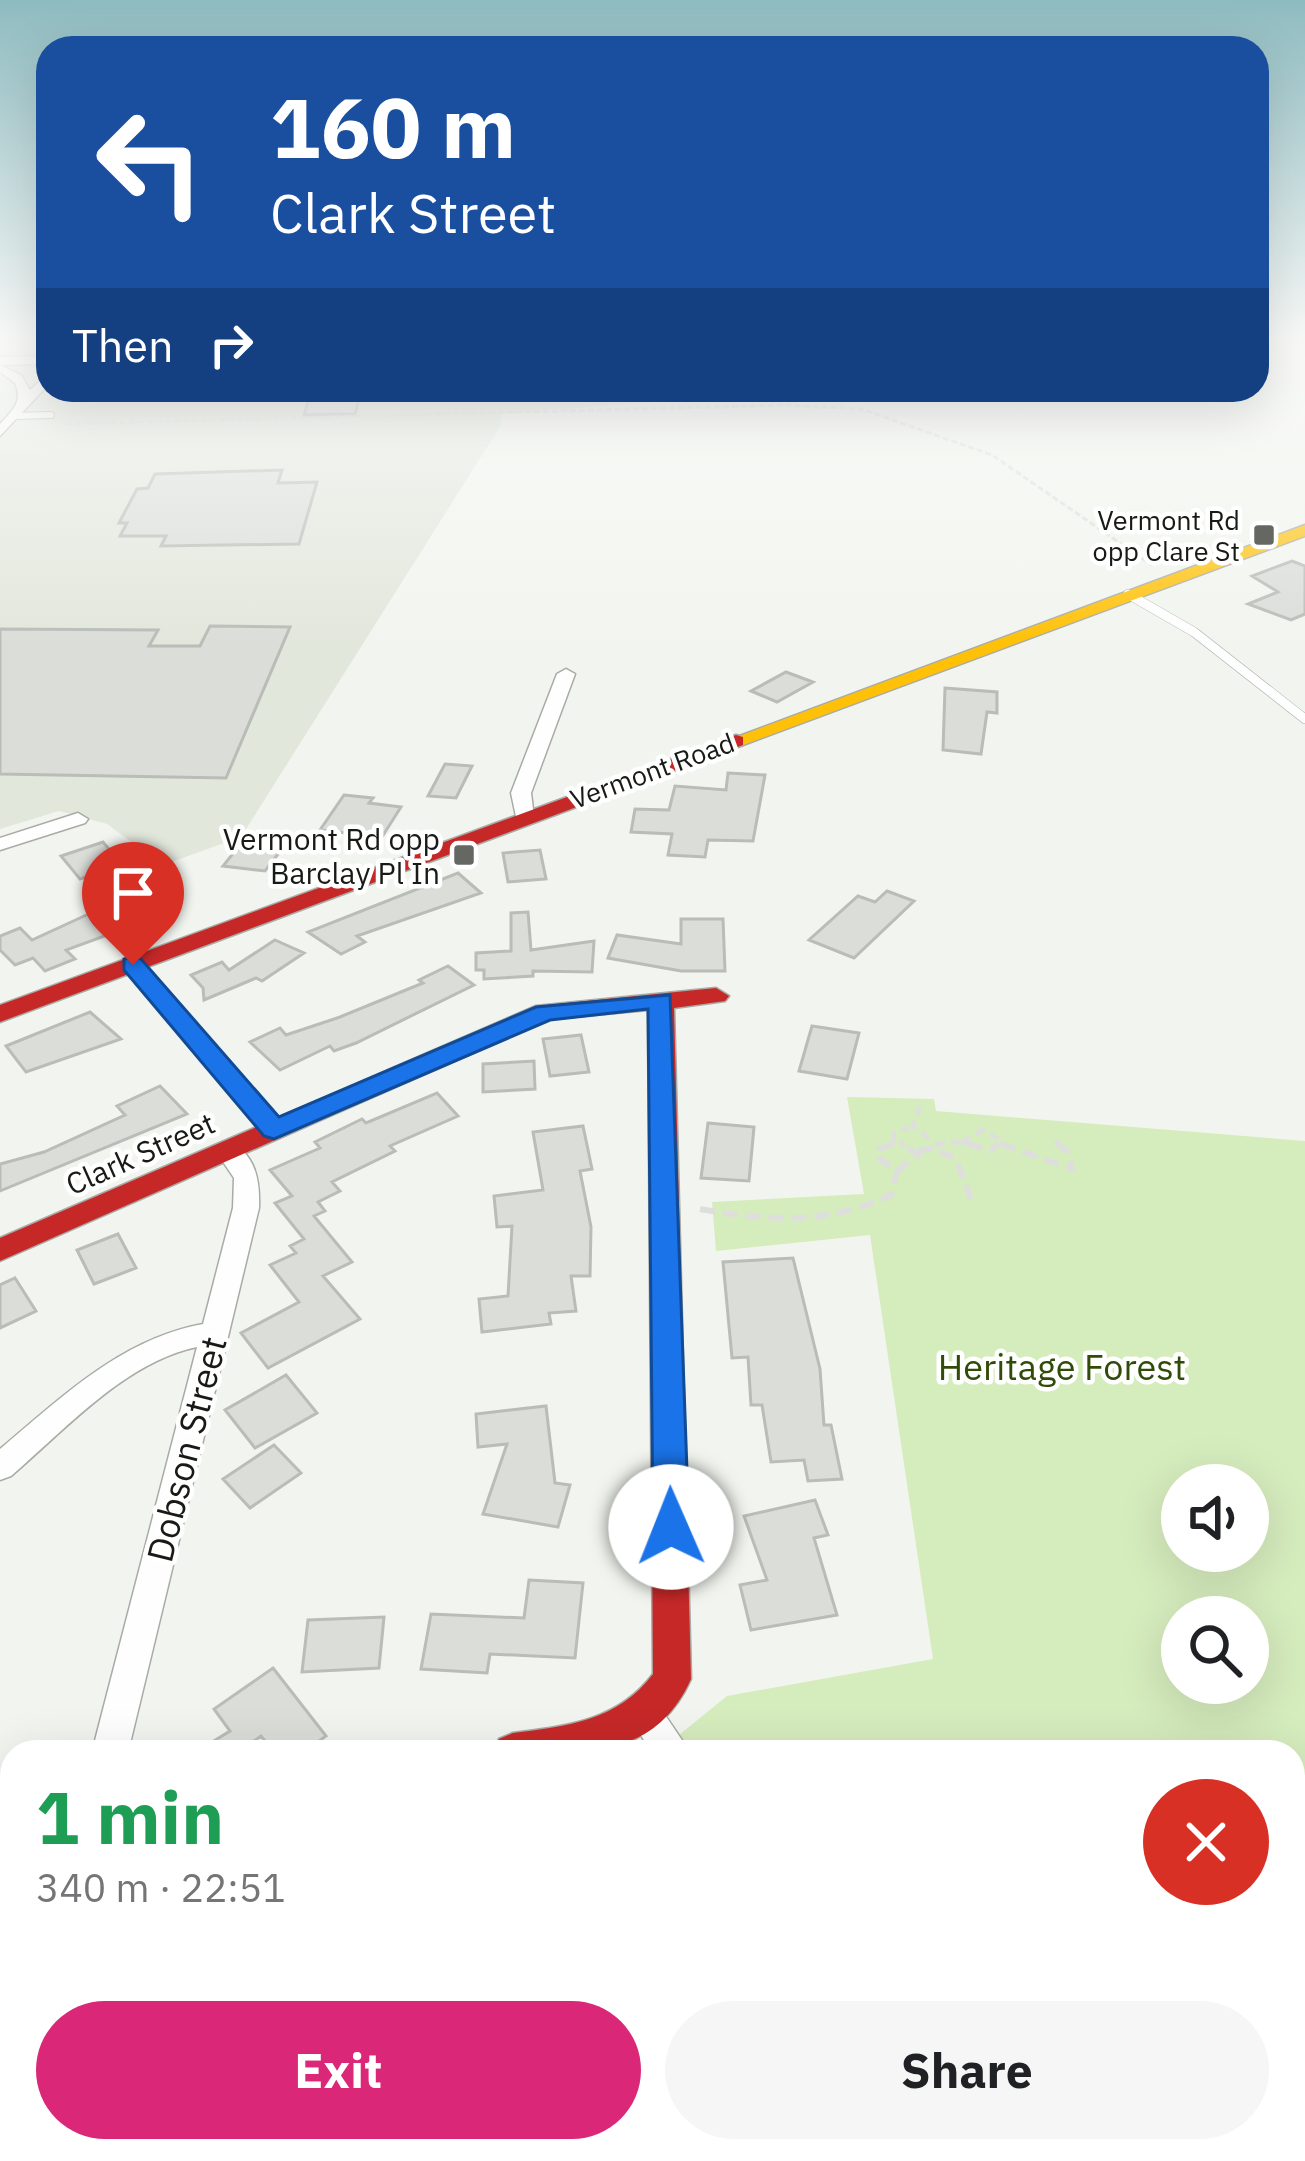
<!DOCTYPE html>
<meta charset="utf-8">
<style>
body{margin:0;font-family:"IBM Plex Sans",sans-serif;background:#f6f6f6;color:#202124;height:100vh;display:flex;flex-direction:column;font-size:45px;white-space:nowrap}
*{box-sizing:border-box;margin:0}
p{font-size:39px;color:#757577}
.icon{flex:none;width:66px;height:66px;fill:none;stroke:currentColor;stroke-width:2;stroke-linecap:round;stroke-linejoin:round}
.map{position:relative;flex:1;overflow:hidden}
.side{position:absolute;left:0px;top:1740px;width:1305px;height:423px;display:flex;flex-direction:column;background:#fff;border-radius:36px 36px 0 0;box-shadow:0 12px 48px #0002}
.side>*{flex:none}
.guide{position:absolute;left:36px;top:36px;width:1233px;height:366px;border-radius:36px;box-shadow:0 12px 48px #0002;background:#1a4fa0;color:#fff;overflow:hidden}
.buttons{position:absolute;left:1161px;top:1464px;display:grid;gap:24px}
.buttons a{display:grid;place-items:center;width:108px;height:108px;border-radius:50%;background:#fff;box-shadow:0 12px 48px #0002;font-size:60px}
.pin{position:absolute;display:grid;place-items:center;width:102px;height:102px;color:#fff;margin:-123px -51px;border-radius:50% 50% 50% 0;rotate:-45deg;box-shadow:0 0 12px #0007}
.pin .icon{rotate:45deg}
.me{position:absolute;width:132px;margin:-66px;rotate:359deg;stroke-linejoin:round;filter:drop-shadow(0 0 9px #0008)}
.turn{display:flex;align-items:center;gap:42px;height:252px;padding:0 36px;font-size:54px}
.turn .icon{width:156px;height:156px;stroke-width:2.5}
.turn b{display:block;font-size:84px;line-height:102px}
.then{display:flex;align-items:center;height:114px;padding:0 36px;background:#0003;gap:24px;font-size:45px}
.round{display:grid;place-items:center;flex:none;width:126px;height:126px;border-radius:63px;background:#f6f6f6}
.headline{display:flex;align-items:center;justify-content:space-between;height:204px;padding:0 36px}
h1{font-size:72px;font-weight:700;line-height:90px;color:#1e9e55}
.action{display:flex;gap:24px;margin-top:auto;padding:24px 36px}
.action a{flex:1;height:138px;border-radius:72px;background:#db2777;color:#fff;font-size:48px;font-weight:700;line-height:138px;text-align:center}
.action a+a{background:#f6f6f6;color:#202124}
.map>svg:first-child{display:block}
.built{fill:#e2e7dc}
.green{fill:#d5ecbd;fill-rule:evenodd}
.building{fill:#dbddd9;stroke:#b9bcb7;stroke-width:3}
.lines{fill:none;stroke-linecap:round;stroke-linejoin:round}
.lane-far1-casing{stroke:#a9aba6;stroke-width:8}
.lane-casing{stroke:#a9aba6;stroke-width:10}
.street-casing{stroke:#a9aba6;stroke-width:3}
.slow-casing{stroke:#a9aba6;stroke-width:3}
.jam-casing{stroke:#a9aba6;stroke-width:3}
.path-far3{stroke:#dedfdd;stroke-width:3;stroke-dasharray:6 3;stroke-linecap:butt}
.path-far2{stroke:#dedfdd;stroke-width:4.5;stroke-dasharray:10 6;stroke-linecap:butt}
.path-far1{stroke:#dedfdd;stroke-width:6;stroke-dasharray:15 8;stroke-linecap:butt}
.path{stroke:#dedfdd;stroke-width:8;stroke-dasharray:18 9;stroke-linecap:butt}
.lane-far1{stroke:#fdfefd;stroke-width:6}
.lane{stroke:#fdfefd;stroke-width:9}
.street{fill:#fdfefd;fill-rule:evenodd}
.slow{fill:#ffc107;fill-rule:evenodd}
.jam{fill:#c62828;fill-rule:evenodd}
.route{fill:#1a73e8;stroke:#114b97;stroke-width:3}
.poi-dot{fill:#646762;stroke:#fff;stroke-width:4.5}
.labels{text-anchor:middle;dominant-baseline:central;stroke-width:9;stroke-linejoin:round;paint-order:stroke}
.far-poi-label{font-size:27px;fill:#181a16;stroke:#fff;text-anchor:end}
.far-street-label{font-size:27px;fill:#181a16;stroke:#fff}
.poi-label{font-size:30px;fill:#181a16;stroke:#fff;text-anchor:end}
.street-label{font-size:30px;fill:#181a16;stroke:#fff}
.near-park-label{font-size:36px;fill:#314c09;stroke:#fff}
.near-street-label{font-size:36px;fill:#181a16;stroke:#fff}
</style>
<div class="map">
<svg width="1305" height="2161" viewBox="0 0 1305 2161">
<rect width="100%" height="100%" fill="#f2f5ef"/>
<path class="built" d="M0,341H48V390H795L501,414V425L241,837L163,865L107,824L59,811L0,829Z"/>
<path class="green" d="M847,1097L934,1099L936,1111L1305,1141V2161H0V2117L12,2109V2151H1293V1752H658L727,1696L933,1659L870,1235L716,1251L712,1202L864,1194ZM1182,1485H1248V1551H1182ZM1182,1617H1248V1683H1182Z"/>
<path class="building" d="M361,391L355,414L304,415L311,392Z
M282,470L278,483L317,482L299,544L161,546L166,536H120L127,523H119L137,489L148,488L155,474Z
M1292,561L1305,566V614L1291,620L1248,604L1278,592L1252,576Z
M210,626L290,627L226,778L0,774V629L158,630L149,646H200Z
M786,672L813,682L777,702L751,691Z
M945,688L997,692V713L987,712L981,754L943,750Z
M445,764L472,766L456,798L428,796Z
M728,773L765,775L753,841L708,840L705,857L668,855L672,834L631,832L635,809L669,810L675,786L726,790Z
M344,795L373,798L369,803L401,807L382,837L320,830Z
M264,837L289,840L265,871L223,866L239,846L255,848Z
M103,842L122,865L80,879L61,856Z
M540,850L546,879L508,882L503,853Z
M458,873L481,893L357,936L365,942L341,954L308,932Z
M887,891L914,901L854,958L809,940L858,896L875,902Z
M106,906L126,928L66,950L75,959L45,971L33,958L15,965L0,950V936L20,928L32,940Z
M528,912L531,950L594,941L592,972L533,971V976L484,979V970H476V953L511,951V913Z
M681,919H723L725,971H681L608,958L617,935L681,944Z
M275,940L304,953L262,981L256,978L204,1000L203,988L191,975L222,962L229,970Z
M448,966L474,985L356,1043L334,1051L330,1046L280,1070L250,1042L280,1028L286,1035L340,1017L423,983L419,980Z
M90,1012L121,1039L26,1072L6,1046Z
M812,1026L859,1033L847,1079L799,1071Z
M581,1035L589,1072L550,1076L543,1039Z
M534,1061L535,1089L483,1092V1064Z
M160,1086L187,1114L0,1191V1164L44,1152L125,1115L117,1106Z
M437,1093L458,1116L390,1146L395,1151L332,1182L340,1191L318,1202L325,1211L314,1216L352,1262L323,1276L360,1319L268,1368L241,1333L299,1302L270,1265L296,1253L290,1246L304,1239L275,1203L292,1196L270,1170L320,1148L315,1142L362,1119L366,1123Z
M708,1123L754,1127L749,1181L701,1178Z
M583,1126L592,1169L580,1171L591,1227L590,1276H571L576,1311L549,1313L551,1324L482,1332L479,1299L508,1296L512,1226L497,1227L494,1196L543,1190L533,1132Z
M118,1234L136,1268L94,1284L77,1250Z
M793,1258L820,1369L824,1425H831L842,1479L808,1481L804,1460L771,1462L762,1405H751L748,1357L732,1358L723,1262Z
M15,1278L36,1311L0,1328V1285Z
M286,1375L317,1413L255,1448L225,1410Z
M546,1406L555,1483L570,1485L558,1527L483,1514L507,1444L478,1447L476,1414Z
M274,1445L301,1473L250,1508L223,1479Z
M815,1500L828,1535L814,1538L837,1615L751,1630L740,1585L767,1580L744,1516Z
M529,1580L583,1583L575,1658L490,1654L487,1673L421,1669L431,1614L524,1618Z
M384,1617L379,1668L302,1672L308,1620Z
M273,1668L326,1736L304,1752H274L261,1736L239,1752H196L230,1731L214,1709Z"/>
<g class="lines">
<g class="lane-far1-casing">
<path id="lane-far1" d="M14,416L51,415"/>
</g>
<g class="lane-casing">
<path id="lane" d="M1128,594L1194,632L1305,719"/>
</g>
<g class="street-casing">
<path id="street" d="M48,356V364L0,365L21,375L30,390L48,374V385L0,436V424C13,410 23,402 15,383L0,372V357Z
M566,669L575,674L531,793L534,817L524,823L517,821L511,793L557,674Z
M78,813L88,819L85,823L0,850V838Z
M133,958L141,960L283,1124L286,1130L283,1136H265L125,970L122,965Z
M228,1142C256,1153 260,1181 259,1208L128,1752H92L197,1347C125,1362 65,1430 11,1476L0,1480V1449C61,1398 121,1339 203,1324L233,1208L234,1178L215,1150Z
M647,1701L659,1706L690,1752H651L630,1717L635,1706Z
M12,2041V2084L0,2089V2046Z"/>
</g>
<g class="slow-casing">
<path id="slow" d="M1305,525V536L743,745L736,747L726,741Z"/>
</g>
<g class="jam-casing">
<path id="jam" d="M736,735L743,737V745L0,1022V1005Z
M716,988L729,996L725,1001L674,1008L691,1679C652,1766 572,1752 493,1752L499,1739L513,1733C567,1726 618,1721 653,1674L648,1010L550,1019L0,1261V1238L536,1006Z"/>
</g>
<path class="path-far3" d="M66,424L785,405L862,409L992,455L1152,565"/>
<path class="path-far2" d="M920,1106L913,1126L934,1143
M894,1141V1132L913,1126
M1055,1141L1062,1147
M962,1142L979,1147
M962,1142L983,1130L1000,1140L994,1147
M999,1143L1009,1147
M935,1144L962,1142
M885,1147L898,1141L906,1147"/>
<path class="path-far1" d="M892,1144L879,1149L877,1157L897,1171
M935,1144H941
M968,1144L991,1150L997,1144
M1001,1144L1072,1169L1068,1152L1058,1144
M918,1151L933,1148L956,1159L971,1199
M897,1171L918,1155L902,1144
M700,1209C767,1221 828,1225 891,1195L897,1171"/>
<path class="path" d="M1293,1784L1305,1780
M821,2151L825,2161
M55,2161L58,2151
M844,2161L851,2151"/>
<use href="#lane-far1" class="lane-far1"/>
<use href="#lane" class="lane"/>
<use href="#street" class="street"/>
<use href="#slow" class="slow"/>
<use href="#jam" class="jam"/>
</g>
<linearGradient id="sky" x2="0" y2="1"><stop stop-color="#8ebbc0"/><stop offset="0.53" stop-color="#f9faf8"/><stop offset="1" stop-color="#f9faf8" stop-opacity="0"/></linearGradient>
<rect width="1305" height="644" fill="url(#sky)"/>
<path class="route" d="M133,957L141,959L279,1117L536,1007L670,995L689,1527L684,1537L671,1542L658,1537L653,1527L648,1009L550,1020L274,1139L264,1136L124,970V959Z"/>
<g class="poi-dot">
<rect x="1252" y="523" width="24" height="24" rx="6"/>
<rect x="452" y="843" width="24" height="24" rx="6"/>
</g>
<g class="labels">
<g class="far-poi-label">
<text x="1240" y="519">Vermont Rd<tspan x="1240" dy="31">opp Clare St</tspan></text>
</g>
<g class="far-street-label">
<text transform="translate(652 770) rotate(-20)">Vermont Road</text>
</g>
<g class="poi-label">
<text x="440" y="838">Vermont Rd opp<tspan x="440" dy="34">Barclay Pl In</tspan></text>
</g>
<g class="street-label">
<text transform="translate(140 1153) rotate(-24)">Clark Street</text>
</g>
<g class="near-park-label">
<text x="1062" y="1366">Heritage Forest</text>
</g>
<g class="near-street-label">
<text transform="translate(186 1449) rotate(-76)">Dobson Street</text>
</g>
</g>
</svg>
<div class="buttons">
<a><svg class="icon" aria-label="sound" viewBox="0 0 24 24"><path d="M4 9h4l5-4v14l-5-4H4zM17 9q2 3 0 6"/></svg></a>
<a><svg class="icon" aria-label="search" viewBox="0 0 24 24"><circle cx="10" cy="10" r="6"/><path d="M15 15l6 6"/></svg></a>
</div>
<div class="pin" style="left:133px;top:965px;background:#d93025"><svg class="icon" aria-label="arrive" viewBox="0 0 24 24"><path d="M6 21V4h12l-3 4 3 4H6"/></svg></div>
<svg class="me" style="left:671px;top:1527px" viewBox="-20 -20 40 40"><circle r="19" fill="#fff"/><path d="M0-13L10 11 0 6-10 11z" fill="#1a73e8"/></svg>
<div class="guide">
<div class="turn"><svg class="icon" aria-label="left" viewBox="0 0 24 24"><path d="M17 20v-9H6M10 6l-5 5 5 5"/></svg><div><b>160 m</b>Clark Street</div></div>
<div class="then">Then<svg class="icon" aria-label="right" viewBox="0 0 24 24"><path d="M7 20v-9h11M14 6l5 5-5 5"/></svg></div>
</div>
<section class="side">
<div class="headline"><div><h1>1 min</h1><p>340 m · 22:51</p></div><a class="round" style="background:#d93025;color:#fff"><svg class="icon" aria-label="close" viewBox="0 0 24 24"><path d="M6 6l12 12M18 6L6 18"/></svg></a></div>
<div class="action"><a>Exit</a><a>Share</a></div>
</section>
</div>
